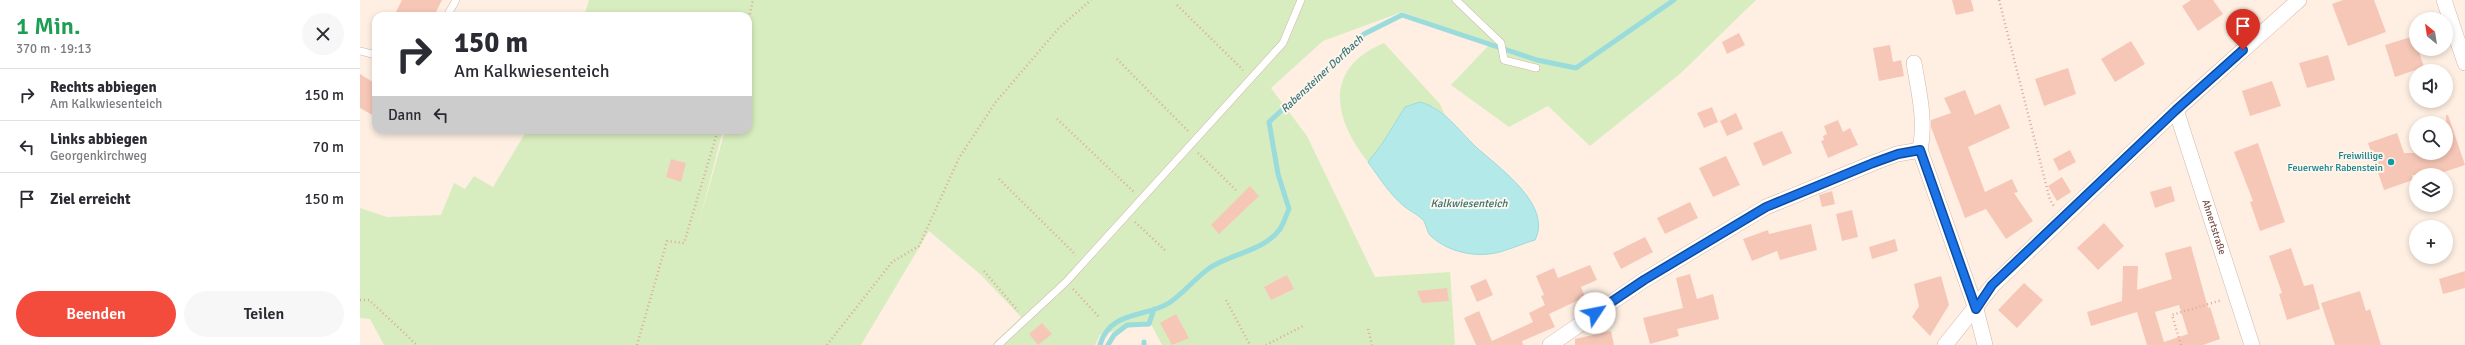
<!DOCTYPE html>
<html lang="de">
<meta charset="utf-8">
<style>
body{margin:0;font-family:Signika,sans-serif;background:#f7f7f7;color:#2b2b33;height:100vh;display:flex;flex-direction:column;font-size:15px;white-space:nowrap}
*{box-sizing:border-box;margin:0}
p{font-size:13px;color:#7c7c81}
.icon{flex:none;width:22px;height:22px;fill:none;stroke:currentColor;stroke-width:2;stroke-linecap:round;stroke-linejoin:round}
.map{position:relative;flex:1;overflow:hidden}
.sheet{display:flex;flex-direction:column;background:#fff;width:360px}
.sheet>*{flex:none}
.guide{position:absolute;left:12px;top:12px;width:380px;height:122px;border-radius:12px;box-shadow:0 2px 6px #0003;background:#fff;color:#2b2b33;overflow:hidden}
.needle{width:26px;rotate:330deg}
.fabs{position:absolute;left:2049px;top:12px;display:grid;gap:8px}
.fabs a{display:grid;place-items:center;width:44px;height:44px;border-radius:50%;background:#fff;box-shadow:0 2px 6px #0003;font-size:20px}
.pin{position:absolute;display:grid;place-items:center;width:34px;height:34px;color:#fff;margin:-41px -17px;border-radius:50% 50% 50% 0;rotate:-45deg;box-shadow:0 0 4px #0007}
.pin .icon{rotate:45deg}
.me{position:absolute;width:44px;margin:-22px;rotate:56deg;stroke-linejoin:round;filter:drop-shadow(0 0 3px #0008)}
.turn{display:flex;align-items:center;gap:14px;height:84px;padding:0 16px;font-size:18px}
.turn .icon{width:52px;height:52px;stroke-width:2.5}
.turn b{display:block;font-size:28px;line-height:34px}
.then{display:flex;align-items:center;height:38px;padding:0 16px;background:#0003;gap:8px;font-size:15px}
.round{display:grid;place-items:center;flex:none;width:42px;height:42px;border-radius:21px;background:#f7f7f7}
.overview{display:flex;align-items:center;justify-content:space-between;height:68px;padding:0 16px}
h1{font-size:24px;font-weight:600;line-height:30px;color:#1e9e55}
.primary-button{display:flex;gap:8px;margin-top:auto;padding:8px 16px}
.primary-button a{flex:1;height:46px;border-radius:24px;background:#f34c3c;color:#fff;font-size:16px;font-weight:600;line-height:46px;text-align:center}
.primary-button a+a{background:#f7f7f7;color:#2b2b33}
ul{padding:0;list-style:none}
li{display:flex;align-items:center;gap:12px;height:52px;padding:0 16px;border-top:1px solid #e1e1e2}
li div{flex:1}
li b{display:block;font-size:15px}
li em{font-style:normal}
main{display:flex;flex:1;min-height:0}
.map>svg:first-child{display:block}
.green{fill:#d8edbf}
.water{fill:#b4e9e9;stroke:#9adbdc}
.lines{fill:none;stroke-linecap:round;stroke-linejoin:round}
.stream{stroke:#9adbdc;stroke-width:5}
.building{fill:#f6c7b7;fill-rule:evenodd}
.lane-casing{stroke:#d2b7aa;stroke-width:8}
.street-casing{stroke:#d2b7aa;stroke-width:16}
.path{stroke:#dbaa9a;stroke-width:2.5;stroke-dasharray:1 3;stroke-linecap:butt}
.lane{stroke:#fff;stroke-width:7}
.street{stroke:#fff;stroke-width:15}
.route-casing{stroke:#114b97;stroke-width:10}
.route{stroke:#1a73e8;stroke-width:7}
.culture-dot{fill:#0f9aa8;stroke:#fff4ea;stroke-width:1.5}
.labels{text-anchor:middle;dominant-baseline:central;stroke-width:4;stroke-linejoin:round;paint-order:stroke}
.culture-label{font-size:10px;fill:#0d838f;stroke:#fff4ea;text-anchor:end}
.street-label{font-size:10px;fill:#785146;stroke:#fff4ea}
.water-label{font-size:11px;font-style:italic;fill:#357577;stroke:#fff4ea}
</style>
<main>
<section class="sheet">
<div class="overview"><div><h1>1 Min.</h1><p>370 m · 19:13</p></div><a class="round"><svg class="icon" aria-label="close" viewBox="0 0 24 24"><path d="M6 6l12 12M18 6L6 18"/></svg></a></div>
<ul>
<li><svg class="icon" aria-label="right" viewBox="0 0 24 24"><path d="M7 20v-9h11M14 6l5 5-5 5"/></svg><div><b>Rechts abbiegen</b><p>Am Kalkwiesenteich</p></div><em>150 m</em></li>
<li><svg class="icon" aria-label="left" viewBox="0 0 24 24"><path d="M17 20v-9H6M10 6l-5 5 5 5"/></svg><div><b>Links abbiegen</b><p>Georgenkirchweg</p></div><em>70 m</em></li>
<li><svg class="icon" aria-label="arrive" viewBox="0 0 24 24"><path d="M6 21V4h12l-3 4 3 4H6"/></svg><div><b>Ziel erreicht</b></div><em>150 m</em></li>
</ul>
<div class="primary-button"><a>Beenden</a><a>Teilen</a></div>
</section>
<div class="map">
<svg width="2105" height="345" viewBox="0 0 2105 345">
<rect width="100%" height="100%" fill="#feefe2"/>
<path class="green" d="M229,0H1396L1321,73L1230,146L1188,106L1149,127L1091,85L1130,44L1042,12L963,41L911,88L947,136L1015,277L1090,272L1095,345H802L790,322L740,335L735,345H632L661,317L621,275L569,231L501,345H24L10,319L0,318V208L27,217L81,215L94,183L105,189L114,176L133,187L167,130H363L339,223L365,130H388V16H224Z
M1024,43L1080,104L1085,115L1073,106L1036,121L1022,144L1008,162C973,119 963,68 1024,43Z"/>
<path class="water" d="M1060,102C1084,108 1098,130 1116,147C1138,167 1193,205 1175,240C1164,243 1156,247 1146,250C1122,259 1091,254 1072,237C1066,233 1067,223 1062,219C1057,214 1050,211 1045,207C1030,195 1019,177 1008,162L1022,144L1045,107Z"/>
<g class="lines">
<path class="stream" d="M740,345C750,310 785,318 809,303C824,293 836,277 851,267C872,254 905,250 920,229C924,223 926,215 929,209L918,174L909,122L1004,34L1042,15L1177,60L1216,68L1314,0
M748,345L754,335L767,325L789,324L794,309
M784,345V342"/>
</g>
<path class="building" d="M42,0H82L74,16H34Z
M1592,0H1611L1614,11L1596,15Z
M1831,0H1853L1863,14L1838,31L1822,6Z
M1983,0H2014L2026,32L1988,46L1972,4Z
M1379,33L1385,45L1367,54L1362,42Z
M2054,36L2056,49H2058L2064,67L2035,77L2025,45Z
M1771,41L1785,64L1755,82L1741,59Z
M1530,45L1533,62L1541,60L1544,76L1519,81L1513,48Z
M1968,55L1975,80L1947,88L1939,63Z
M1708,68L1716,94L1684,106L1675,79Z
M0,74L16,84V117L0,108Z
M1912,81L1921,106L1890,116L1882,91Z
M1605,90L1615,115L1640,104L1650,128L1608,147L1625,192L1652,179L1658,192L1654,193L1673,221L1646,239L1626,209L1605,218L1571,127V120L1591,113L1584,98Z
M1352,107L1358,122L1344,128L1337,113Z
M1376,113L1383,129L1367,136L1360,121Z
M2086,115H2088L2105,165L2075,175H2052L2053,180L2024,190L2008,143L2037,133L2044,153H2086Z
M1478,120L1483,132L1490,128L1498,145L1468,158L1461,141L1464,140L1463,136L1467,134L1464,126Z
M1422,131L1432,153L1403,166L1393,143Z
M1898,143L1925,222L1900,231L1890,202L1893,201L1874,152Z
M1710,150L1716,162L1699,171L1693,159Z
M1366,156L1380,185L1353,197L1339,168Z
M311,159L326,163L321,182L306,177Z
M1702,177L1711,192L1697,201L1688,186Z
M890,186L899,196L859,234L851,225Z
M1811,186L1815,201L1795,208L1790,192Z
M1472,191L1475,204L1462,207L1459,195Z
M1330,202L1338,218L1305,234L1297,218Z
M1492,210L1498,237L1482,241L1476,214Z
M1744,223L1764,246L1738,270L1717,248Z
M1451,224L1457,250L1420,260L1417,251L1392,261L1383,239L1408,230L1409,234Z
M1285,237L1293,252L1261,269L1253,253Z
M1535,239L1538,251L1512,259L1509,247Z
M1831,246L1848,308L1850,307L1860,339L1843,345H1787L1777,312L1731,326L1727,312L1762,301L1763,266H1778L1777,290L1812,279L1805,253ZM1819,305L1828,334L1804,342L1795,312Z
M1931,248L1944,286L1953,284L1960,309L1927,320L1919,294L1922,293L1909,256Z
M1230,265L1237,280L1221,287L1225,297L1189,314L1195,327L1162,341L1163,345H1116L1104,318L1119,311L1132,341L1173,322L1169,313L1185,305L1181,296L1184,295L1176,276L1194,268L1198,278Z
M2105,271V288L2083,294L2079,279Z
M1330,274L1337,299L1353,294L1359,319L1317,329L1319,336L1290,344L1283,318L1323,308L1316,278Z
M927,275L934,289L911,300L904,287Z
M1581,276L1589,305L1570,336L1552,317L1559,306L1554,284Z
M1126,279L1133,295L1117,302L1110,286Z
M1664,283L1683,300L1657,328L1638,310Z
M1087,288L1089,301L1062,303L1057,291Z
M2000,291L2006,311L2010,309L2021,345H1975L1961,303Z
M816,314L829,338L812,345L800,323Z
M682,323L692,334L678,345L669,334Z
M1251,331L1254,345H1215V339Z"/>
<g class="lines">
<g class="lane-casing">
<path id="lane" d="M1096,0L1141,43L1144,60L1176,68
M87,16L96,0
M0,51L16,55
M638,345L706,282L923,43L941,0"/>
</g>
<g class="street-casing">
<g id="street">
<path d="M2084,0L2105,63"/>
<path d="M1554,63C1559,93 1566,120 1560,150"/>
<path id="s1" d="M1816,110L1892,345"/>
<path d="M1190,345L1284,280L1406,207L1513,163L1537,154L1560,150L1616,309L1625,345"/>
<path d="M1585,345L1633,285L1816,110L1939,0"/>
</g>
</g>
<path class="path" d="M1639,0L1690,200L1694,206
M817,5L883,70
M388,22L393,0
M757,59L829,132
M697,119L774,192
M838,153L876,190
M639,179L716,255
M775,222L807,252
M624,271L658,311
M713,289L740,318
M0,300H9L57,345
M866,300L890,345
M1008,329L1012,345
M277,345L307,241L324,243L358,130
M467,345L532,262L559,246L599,158L635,103L699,28L731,0
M906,345L943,326
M1821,345L1812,315L1862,300"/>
<use href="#lane" class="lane"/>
<use href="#street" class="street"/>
</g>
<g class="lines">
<g class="route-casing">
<path id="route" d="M1235,313L1284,280L1406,207L1513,163L1538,154L1560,150L1616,309L1632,285L1816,110L1883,50"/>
</g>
<use href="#route" class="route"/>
</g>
<circle class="culture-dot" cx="2031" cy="162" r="4"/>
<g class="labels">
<g class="culture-label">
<text x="2023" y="156">Freiwillige<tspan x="2023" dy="12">Feuerwehr Rabenstein</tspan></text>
</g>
<g class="street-label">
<text stroke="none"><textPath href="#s1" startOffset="123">Ahnertstraße</textPath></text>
</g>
<g class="water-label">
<text transform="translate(962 74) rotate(-43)">Rabensteiner Dorfbach</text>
<text x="1109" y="203">Kalkwiesenteich</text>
</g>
</g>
</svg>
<div class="fabs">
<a><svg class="needle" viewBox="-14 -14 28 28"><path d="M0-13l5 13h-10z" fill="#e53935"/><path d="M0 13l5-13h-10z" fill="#7c7c81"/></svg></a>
<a><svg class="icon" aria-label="sound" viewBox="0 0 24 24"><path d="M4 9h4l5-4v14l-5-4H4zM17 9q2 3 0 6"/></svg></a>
<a><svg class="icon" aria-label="search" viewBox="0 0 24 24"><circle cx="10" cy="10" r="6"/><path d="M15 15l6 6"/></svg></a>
<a><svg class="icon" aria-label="layers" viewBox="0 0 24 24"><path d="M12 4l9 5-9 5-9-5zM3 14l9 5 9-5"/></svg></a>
<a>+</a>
</div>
<div class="pin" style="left:1883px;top:50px;background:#d93025"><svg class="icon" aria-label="arrive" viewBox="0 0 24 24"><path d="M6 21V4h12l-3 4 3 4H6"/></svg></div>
<svg class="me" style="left:1235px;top:313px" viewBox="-20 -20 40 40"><circle r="19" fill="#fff"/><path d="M0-13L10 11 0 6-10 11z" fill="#1a73e8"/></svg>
<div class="guide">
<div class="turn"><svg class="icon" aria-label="right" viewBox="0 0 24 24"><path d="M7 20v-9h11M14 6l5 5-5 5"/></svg><div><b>150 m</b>Am Kalkwiesenteich</div></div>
<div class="then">Dann<svg class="icon" aria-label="left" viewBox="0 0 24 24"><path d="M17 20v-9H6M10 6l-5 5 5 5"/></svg></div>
</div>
</div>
</main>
